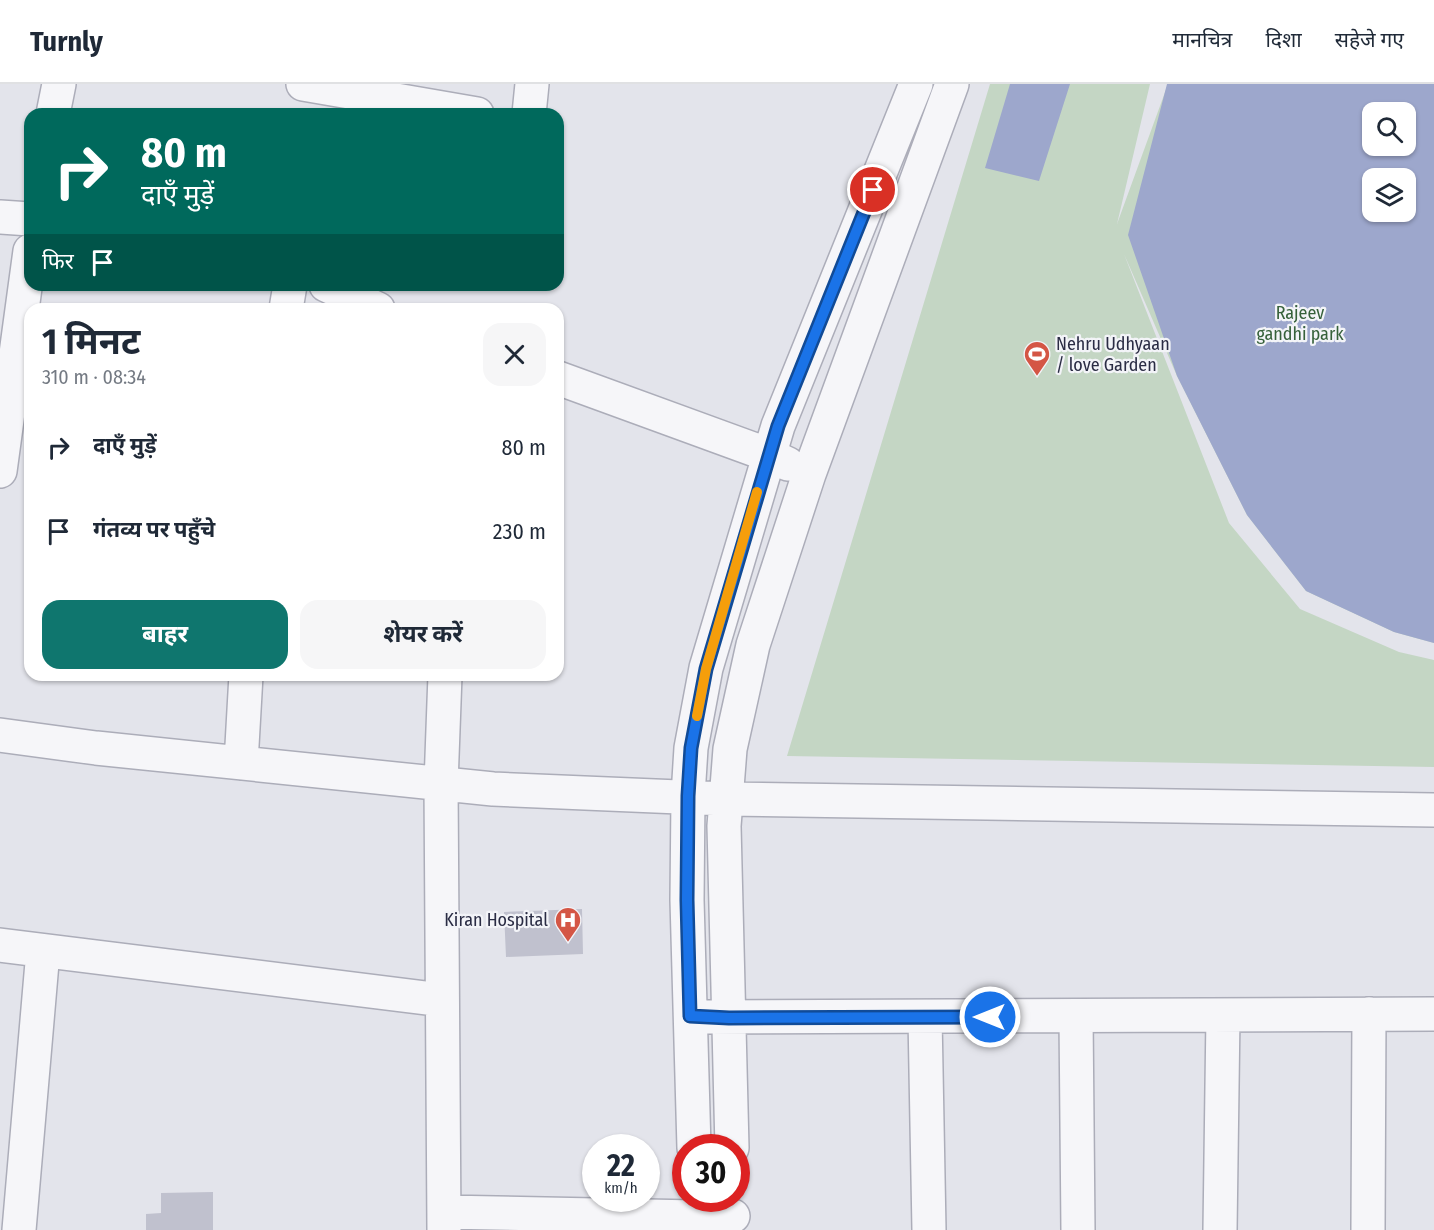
<!DOCTYPE html>
<html lang="hi">
<meta charset="utf-8">
<style>
body{margin:0;font-family:"Fira Sans Condensed","Noto Sans Devanagari",sans-serif;background:#f6f6f7;color:#1f2937;height:100vh;display:flex;flex-direction:column;font-size:22px;white-space:nowrap}
*{box-sizing:border-box;margin:0}
p{font-size:20px;color:#747a83}
.icon{flex:none;width:33px;height:33px;fill:none;stroke:currentColor;stroke-width:2;stroke-linecap:round;stroke-linejoin:round}
.map{position:relative;flex:1;overflow:hidden}
.details{position:absolute;left:24px;top:219px;width:540px;height:378px;display:flex;flex-direction:column;background:#fff;border-radius:18px;box-shadow:0 2px 4px #0004}
.details>*{flex:none}
.hud{position:absolute;left:24px;top:24px;width:540px;height:183px;border-radius:18px;box-shadow:0 2px 4px #0004;background:#00695c;color:#fff;overflow:hidden}
.fabs{position:absolute;left:1362px;top:18px;display:grid;gap:12px}
.fabs a{display:grid;place-items:center;width:54px;height:54px;border-radius:12px;background:#fff;box-shadow:0 2px 4px #0004;font-size:30px}
.speed{position:absolute;left:582px;top:1050px;display:flex;gap:12px;font-size:30px;font-weight:700;text-align:center}
.speed>*{display:grid;place-content:center;width:78px;height:78px;border-radius:50%;background:#fff;box-shadow:0 2px 4px #0004;line-height:1}
.speed small{font-size:15px;font-weight:400}
.speed .limit{border:9px solid #d22;background:#fff;color:#111}
.pin{position:absolute;display:grid;place-items:center;width:51px;height:51px;color:#fff;margin:-26px;border:3px solid #fff;border-radius:50%;box-shadow:0 2px 6px #0007}
.me{position:absolute;width:66px;margin:-33px;rotate:270deg;stroke-linejoin:round;filter:drop-shadow(0 0 4px #0008)}
.turn{display:flex;align-items:center;gap:21px;height:126px;padding:0 18px;font-size:27px}
.turn .icon{width:78px;height:78px;stroke-width:2.5}
.turn b{display:block;font-size:42px;line-height:51px}
.then{display:flex;align-items:center;height:57px;padding:0 18px;background:#0003;gap:12px;font-size:22px}
.round{display:grid;place-items:center;flex:none;width:63px;height:63px;border-radius:18px;background:#f6f6f7}
.summary{display:flex;align-items:center;justify-content:space-between;height:102px;padding:0 18px}
h1{font-size:36px;font-weight:700;line-height:45px}
.action{display:flex;gap:12px;margin-top:auto;padding:12px 18px}
.action a{flex:1;height:69px;border-radius:18px;background:#0f766e;color:#fff;font-size:24px;font-weight:700;line-height:69px;text-align:center}
.action a+a{background:#f6f6f7;color:#1f2937}
ul{padding:0;list-style:none}
li{display:flex;align-items:center;gap:18px;height:84px;padding:0 18px}
li div{flex:1}
li b{display:block;font-size:22px}
li em{font-style:normal}
header{display:flex;align-items:center;gap:36px;box-sizing:border-box;height:84px;padding:0 30px;background:#fff;border-bottom:2px solid #e0e1e3}
header strong{font-size:28px}
nav{display:flex;gap:33px;margin-inline-start:auto;font-size:21px}
.map>svg:first-child{display:block}
.green{fill:#c4d6c4;fill-rule:evenodd}
.water{fill:#9da7cc;fill-rule:evenodd}
.building{fill:#c0c1ce}
.lines{fill:none;stroke-linecap:round;stroke-linejoin:round}
.minor-casing{stroke:#acadb9;stroke-width:36}
.minor{stroke:#f6f6f9;stroke-width:33}
.route-casing{stroke:#114b97;stroke-width:15}
.route{stroke:#1a73e8;stroke-width:10}
.slow{stroke:#f59e0b;stroke-width:10}
.labels{text-anchor:middle;dominant-baseline:central;stroke-width:4.5;stroke-linejoin:round;paint-order:stroke}
.park-label{font-size:18px;fill:#36613a;stroke:#f3f4f8}
.poi-label{font-size:18px;fill:#2a2c44;stroke:#f3f4f8;text-anchor:start}
</style>
<header>
<strong>Turnly</strong>
<nav><a>मानचित्र</a><a>दिशा</a><a>सहेजे गए</a></nav>
</header>
<div class="map">
<svg width="1434" height="1146" viewBox="0 0 1434 1146">
<rect width="100%" height="100%" fill="#e3e4eb"/>
<path class="green" d="M990,0H1150L1117,140L1168,0H1434V559L1394,548L1306,507L1247,431L1177,292L1124,170L1229,439L1300,525L1399,568L1434,576V683L787,672ZM1372,28H1406V62H1372ZM1372,94H1406V128H1372Z"/>
<path class="water" d="M1010,0H1070L1039,97L985,84Z
M1167,0H1434V559L1394,548L1306,507L1247,431L1177,292L1128,151ZM1372,28H1406V62H1372ZM1372,94H1406V128H1372Z"/>
<path class="building" d="M582,825L583,870L506,873L504,828Z
M213,1108V1146H146V1130L161,1129V1109Z"/>
<g class="lines">
<g class="minor-casing">
<path id="minor" d="M303,0L477,30
M53,30L59,0
M529,30L532,0
M0,133L30,135
M326,201L378,225
M286,225L290,201
M558,294L769,371L788,380
M0,387L30,167
M0,651L96,664L493,705L726,715L1434,726
M241,679L246,591
M0,861L442,916
M1076,932L1078,1146
M707,933L1434,930
M925,933L929,1146
M694,1064L687,816L688,712L691,664L706,584L778,342L916,0
M732,1064L724,742L730,665L753,561L809,390L952,0
M444,1128L696,1133L733,1132
M19,1146L43,867
M444,1146L441,700L445,591
M1220,1146L1223,931
M1368,1146L1369,930"/>
</g>
<use href="#minor" class="minor"/>
</g>
<g class="lines">
<g class="route-casing">
<path id="route" d="M873,106L778,342L706,585L691,664L688,712L687,816L690,932L729,934L990,933"/>
</g>
<use href="#route" class="route"/>
<path class="slow" d="M697,632L706,585L757,408"/>
</g>
<defs>
<g id="stadium-pin" transform="scale(1.35)"><path d="M0 17L-7.5 6A9.5 9.5 0 1 1 7.5 6Z" fill="#d45645" stroke="#f3f4f8"/><path d="M0-5a6.5 5 0 1 0 0 10a6.5 5 0 1 0 0-10ZM-3.5-1.8h7v3.6h-7Z" fill="#fff"/></g>
<g id="hospital-pin" transform="scale(1.35)"><path d="M0 17L-7.5 6A9.5 9.5 0 1 1 7.5 6Z" fill="#d45645" stroke="#f3f4f8"/><path d="M-5-5h3v3.5h4V-5h3V5h-3V1.5h-4V5h-3Z" fill="#fff"/></g>
</defs>
<g fill-rule="evenodd">
<use href="#stadium-pin" x="1037" y="270"/>
<use href="#hospital-pin" x="568" y="836"/>
</g>
<g class="labels">
<g class="park-label">
<text x="1300" y="229">Rajeev<tspan x="1300" dy="21">gandhi park</tspan></text>
</g>
<g class="poi-label">
<text x="1056" y="260">Nehru Udhyaan<tspan x="1056" dy="21">/ love Garden</tspan></text>
<text x="548" y="836" text-anchor="end">Kiran Hospital</text>
</g>
</g>
</svg>
<div class="fabs">
<a><svg class="icon" aria-label="search" viewBox="0 0 24 24"><circle cx="10" cy="10" r="6"/><path d="M15 15l6 6"/></svg></a>
<a><svg class="icon" aria-label="layers" viewBox="0 0 24 24"><path d="M12 4l9 5-9 5-9-5zM3 14l9 5 9-5"/></svg></a>
</div>
<div class="speed"><div>22<small>km/h</small></div><div class="limit">30</div></div>
<div class="pin" style="left:873px;top:106px;background:#d93025"><svg class="icon" aria-label="arrive" viewBox="0 0 24 24"><path d="M6 21V4h12l-3 4 3 4H6"/></svg></div>
<svg class="me" style="left:990px;top:933px" viewBox="-20 -20 40 40"><circle r="17" fill="#1a73e8" stroke="#fff" stroke-width="3"/><path d="M0-11L8 9 0 5-8 9z" fill="#fff"/></svg>
<div class="hud">
<div class="turn"><svg class="icon" aria-label="right" viewBox="0 0 24 24"><path d="M7 20v-9h11M14 6l5 5-5 5"/></svg><div><b>80 m</b>दाएँ मुड़ें</div></div>
<div class="then">फिर<svg class="icon" aria-label="arrive" viewBox="0 0 24 24"><path d="M6 21V4h12l-3 4 3 4H6"/></svg></div>
</div>
<section class="details">
<div class="summary"><div><h1>1 मिनट</h1><p>310 m · 08:34</p></div><a class="round"><svg class="icon" aria-label="close" viewBox="0 0 24 24"><path d="M6 6l12 12M18 6L6 18"/></svg></a></div>
<ul>
<li><svg class="icon" aria-label="right" viewBox="0 0 24 24"><path d="M7 20v-9h11M14 6l5 5-5 5"/></svg><div><b>दाएँ मुड़ें</b></div><em>80 m</em></li>
<li><svg class="icon" aria-label="arrive" viewBox="0 0 24 24"><path d="M6 21V4h12l-3 4 3 4H6"/></svg><div><b>गंतव्य पर पहुँचे</b></div><em>230 m</em></li>
</ul>
<div class="action"><a>बाहर</a><a>शेयर करें</a></div>
</section>
</div>
